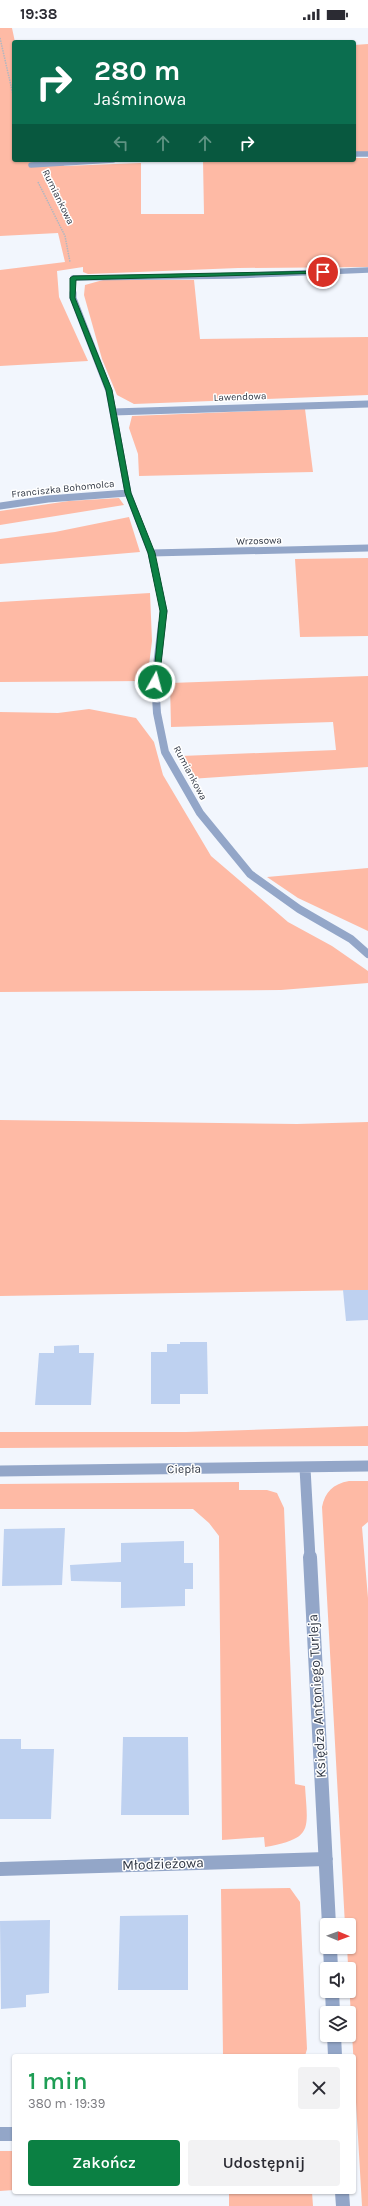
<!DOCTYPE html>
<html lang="pl">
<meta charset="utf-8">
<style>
body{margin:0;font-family:Karla,sans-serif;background:#f2f2f3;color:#2b2b33;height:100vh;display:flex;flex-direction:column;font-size:15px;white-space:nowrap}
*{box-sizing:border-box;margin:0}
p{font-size:13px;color:#7c7c81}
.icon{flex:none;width:22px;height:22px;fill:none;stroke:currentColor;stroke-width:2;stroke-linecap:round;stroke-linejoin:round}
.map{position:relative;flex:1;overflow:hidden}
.drawer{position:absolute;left:12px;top:2026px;width:344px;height:140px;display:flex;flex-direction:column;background:#fff;border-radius:4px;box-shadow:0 1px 3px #0004}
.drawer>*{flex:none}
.hud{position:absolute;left:12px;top:12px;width:344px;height:122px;border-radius:4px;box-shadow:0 1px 3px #0004;background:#0b6e4f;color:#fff;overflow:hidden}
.needle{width:26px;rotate:91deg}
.controls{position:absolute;left:320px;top:1890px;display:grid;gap:8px}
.controls a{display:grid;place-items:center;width:36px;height:36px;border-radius:4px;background:#fff;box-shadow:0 1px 3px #0004;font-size:20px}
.pin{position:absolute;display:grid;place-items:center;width:34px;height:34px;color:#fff;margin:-17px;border:2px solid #fff;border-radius:50%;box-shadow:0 1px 4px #0007}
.me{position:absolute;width:44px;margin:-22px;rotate:7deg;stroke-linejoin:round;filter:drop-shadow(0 0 3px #0008)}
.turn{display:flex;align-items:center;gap:14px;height:84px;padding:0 16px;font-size:18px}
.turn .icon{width:52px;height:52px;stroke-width:2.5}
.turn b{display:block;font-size:28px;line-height:34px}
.lanes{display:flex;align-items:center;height:38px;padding:0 16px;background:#0003;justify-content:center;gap:20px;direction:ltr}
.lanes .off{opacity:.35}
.round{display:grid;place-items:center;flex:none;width:42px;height:42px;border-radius:4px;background:#f2f2f3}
.head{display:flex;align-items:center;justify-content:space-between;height:68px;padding:0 16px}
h1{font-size:24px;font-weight:600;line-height:30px;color:#1e9e55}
.cta{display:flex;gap:8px;margin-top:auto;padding:8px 16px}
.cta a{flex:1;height:46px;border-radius:4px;background:#0b8043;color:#fff;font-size:16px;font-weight:600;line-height:46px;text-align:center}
.cta a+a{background:#f2f2f3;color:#2b2b33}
.status{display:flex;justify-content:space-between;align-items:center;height:28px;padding:0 20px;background:#fff;direction:ltr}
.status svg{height:11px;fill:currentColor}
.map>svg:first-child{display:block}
.green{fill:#febaa5}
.building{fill:#bed1f0}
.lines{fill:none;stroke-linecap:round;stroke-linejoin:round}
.path{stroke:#b2b7c0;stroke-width:1.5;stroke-dasharray:1.5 1;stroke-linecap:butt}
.minor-far4{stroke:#93a6c8;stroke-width:5.5}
.minor-far3{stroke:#93a6c8;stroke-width:7}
.minor-far2{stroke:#93a6c8;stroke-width:8}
.minor-far1{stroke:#93a6c8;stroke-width:11}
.minor{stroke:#93a6c8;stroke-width:14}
.route{fill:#0b8043;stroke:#07532c}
.labels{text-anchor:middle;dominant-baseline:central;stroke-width:3;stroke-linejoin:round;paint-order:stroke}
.far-street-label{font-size:10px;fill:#2f3643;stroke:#fff}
.street-label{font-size:12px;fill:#2f3643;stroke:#fff}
.near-street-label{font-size:14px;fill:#2f3643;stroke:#fff}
</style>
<div class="status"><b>19:38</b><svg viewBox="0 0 49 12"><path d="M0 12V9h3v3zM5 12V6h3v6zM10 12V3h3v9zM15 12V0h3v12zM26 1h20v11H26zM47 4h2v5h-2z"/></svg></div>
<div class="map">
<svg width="368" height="2178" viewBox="0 0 368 2178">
<rect width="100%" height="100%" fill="#f2f6fd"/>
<path class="green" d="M0,0H12L15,14L14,132H62L64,138L141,135V186H204L203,132H354V130H368V239L238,240L88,246L83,244V239L57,243L59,269L88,333L0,338V242L65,234L58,205L0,208Z
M368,16V124H354V17Z
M103,252H194L200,311L368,309V367L134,376L117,367L102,331L84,267L85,257Z
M305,381L313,444L139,448L138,426L129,400L132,388Z
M119,470L124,477L0,497V483L69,473Z
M129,489L140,524L0,536V511L55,504Z
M368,530V608L300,609L295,531Z
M150,565L152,613L147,653L0,654V574Z
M368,648V739L190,751L181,728L336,722L333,694L171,699L170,655Z
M89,681L136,690L154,714L163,747L211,828L288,894L332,918L368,943V955L281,962L0,964V684L58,685Z
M368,840V903L298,870L267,849Z
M0,1092L297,1096L368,1094V1262L0,1268Z
M368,1398V1418L0,1420V1404H186Z
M349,1453H368V1494L362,1499L368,1570V2178H362L347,1919H349V1897H345L322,1479C325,1464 333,1456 349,1453Z
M239,1454V1462H267L277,1465L284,1480L295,1756L305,1758C308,1803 313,1810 265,1819L264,1809L222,1812L219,1508L209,1495L193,1481H0V1456Z
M290,1860L300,1874L307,2021L305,2028H223L221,1861Z
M0,2123H14V2162L0,2163Z
M229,2164H312L313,2178H229Z"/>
<path class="building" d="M343,1262H368V1292L346,1293Z
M180,1314H207L208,1366H180V1376H151V1324H167V1316H180Z
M79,1317V1325H94L91,1377H35L39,1325H54V1318Z
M65,1500L62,1557L2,1558L4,1501Z
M184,1513V1535H193V1561H185V1578L121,1580V1554L71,1553L70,1537L121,1534V1515Z
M123,1709H188L189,1787H121Z
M0,1711H21V1721H54L51,1791H0Z
M188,1887V1962H118L120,1888Z
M50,1892L49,1965L26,1967V1979L1,1981L0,1893Z"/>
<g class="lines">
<path class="path" d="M0,10L14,71
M38,154L65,208L70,234"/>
<path class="minor-far4" d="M354,126H368
M31,137L113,132
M73,266V250L232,248L368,242"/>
<path class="minor-far3" d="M73,265V270L109,363L128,465L151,525L164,583L162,597
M113,384L368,376
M0,478L48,471L128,465
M151,525L368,520"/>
<path class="minor-far2" d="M162,596L155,654L157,685L165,724L200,785L250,846L299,881L351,911L368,926"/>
<path class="minor-far1" d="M305,1440L310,1530
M0,1443L368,1438"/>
<path class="minor" d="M310,1529L329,1897
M0,1841L326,1831
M330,1919L331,1941
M332,1963L333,1985
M334,2007L335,2028
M0,2106H14
M342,2164L343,2178"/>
</g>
<path class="route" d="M323,243L325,245L76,252L75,270L112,362L131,465L155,525L167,583L159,654L153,656L160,583L148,525L125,465L106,362L70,270V250L73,248Z"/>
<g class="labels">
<g class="far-street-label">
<text transform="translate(58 169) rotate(64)">Rumiankowa</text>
<text transform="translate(240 369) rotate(-2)">Lawendowa</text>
<text transform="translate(63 461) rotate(-6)">Franciszka Bohomolca</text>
<text transform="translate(259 513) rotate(-2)">Wrzosowa</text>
<text transform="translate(190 745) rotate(62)">Rumiankowa</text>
</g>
<g class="street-label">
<text transform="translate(184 1441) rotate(-1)">Ciepła</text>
</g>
<g class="near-street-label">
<text transform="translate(317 1668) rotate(-93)">Księdza Antoniego Turleja</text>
<text transform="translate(163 1836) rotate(-2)">Młodzieżowa</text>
</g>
</g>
</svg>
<div class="controls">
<a><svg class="needle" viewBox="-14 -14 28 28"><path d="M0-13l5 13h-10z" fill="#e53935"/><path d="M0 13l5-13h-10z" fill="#7c7c81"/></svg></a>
<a><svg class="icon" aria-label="sound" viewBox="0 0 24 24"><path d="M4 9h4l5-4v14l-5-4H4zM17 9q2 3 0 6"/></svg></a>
<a><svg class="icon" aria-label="layers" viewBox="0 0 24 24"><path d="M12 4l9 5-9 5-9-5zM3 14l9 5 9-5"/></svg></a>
</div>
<div class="pin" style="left:323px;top:244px;background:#d93025"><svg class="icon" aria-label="arrive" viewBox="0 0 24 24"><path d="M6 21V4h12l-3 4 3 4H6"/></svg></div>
<svg class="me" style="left:155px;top:654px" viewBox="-20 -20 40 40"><circle r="17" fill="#0b8043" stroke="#fff" stroke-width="3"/><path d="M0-11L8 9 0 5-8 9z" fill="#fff"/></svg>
<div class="hud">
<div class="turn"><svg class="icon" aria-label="right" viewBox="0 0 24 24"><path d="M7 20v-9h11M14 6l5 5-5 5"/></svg><div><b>280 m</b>Jaśminowa</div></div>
<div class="lanes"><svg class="icon off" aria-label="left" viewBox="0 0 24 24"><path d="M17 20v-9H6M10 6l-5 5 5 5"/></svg><svg class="icon off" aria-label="ahead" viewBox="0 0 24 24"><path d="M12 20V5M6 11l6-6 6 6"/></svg><svg class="icon off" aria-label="ahead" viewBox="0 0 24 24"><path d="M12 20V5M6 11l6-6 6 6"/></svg><svg class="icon" aria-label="right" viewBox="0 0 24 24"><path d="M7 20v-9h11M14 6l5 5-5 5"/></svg></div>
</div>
<section class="drawer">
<div class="head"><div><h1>1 min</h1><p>380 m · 19:39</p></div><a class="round"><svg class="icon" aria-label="close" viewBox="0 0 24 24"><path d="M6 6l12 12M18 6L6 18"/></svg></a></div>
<div class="cta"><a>Zakończ</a><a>Udostępnij</a></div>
</section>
</div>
